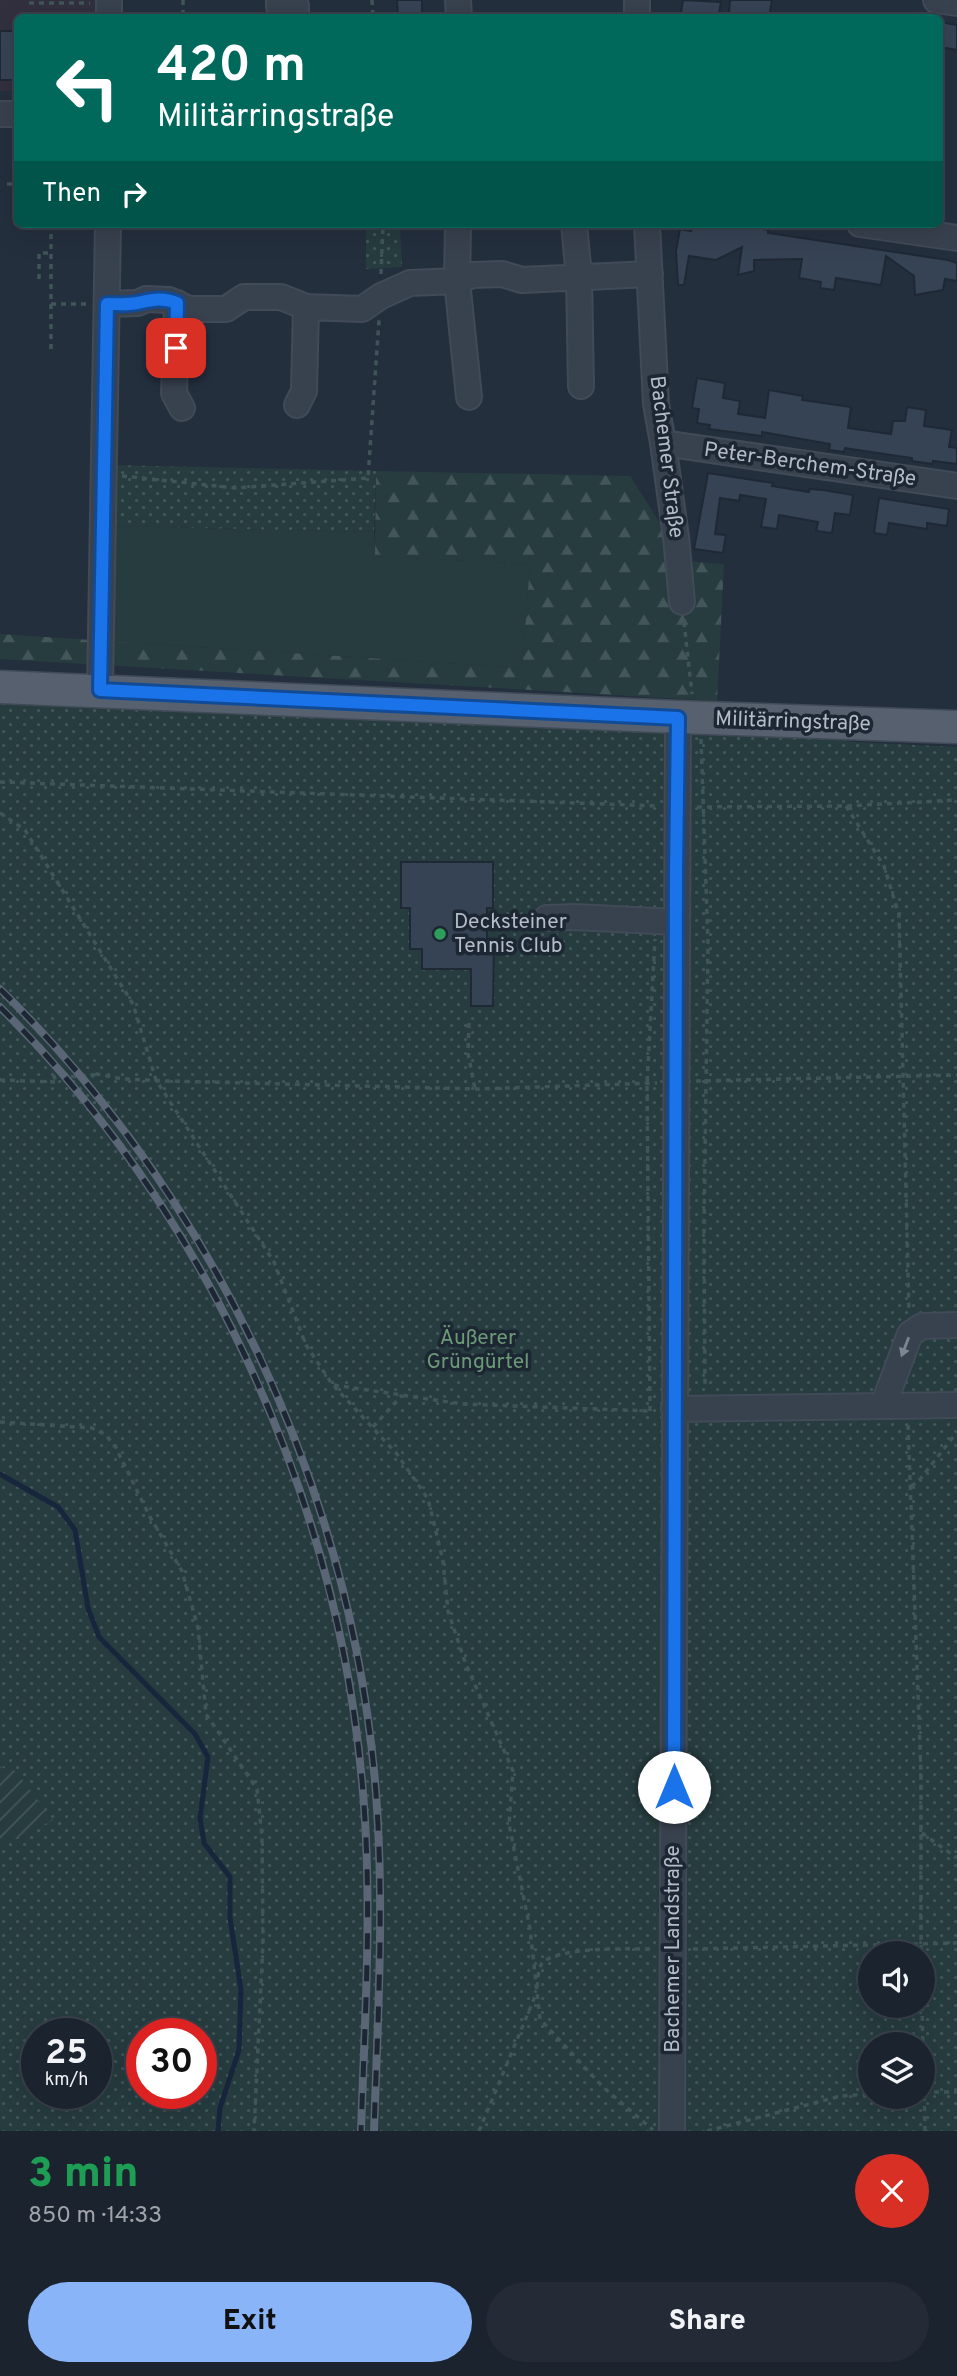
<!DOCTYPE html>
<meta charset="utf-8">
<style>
body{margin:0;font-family:Overpass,sans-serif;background:#242b36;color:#f1f3f6;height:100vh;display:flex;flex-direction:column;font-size:26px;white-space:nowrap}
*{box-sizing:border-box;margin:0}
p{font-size:23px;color:#a0a4aa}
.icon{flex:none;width:38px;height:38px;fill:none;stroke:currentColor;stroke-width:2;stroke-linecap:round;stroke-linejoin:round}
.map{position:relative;height:2131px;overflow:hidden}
.panel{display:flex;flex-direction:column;background:#1b232e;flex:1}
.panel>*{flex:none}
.banner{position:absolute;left:14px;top:14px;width:929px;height:214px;border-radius:10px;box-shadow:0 7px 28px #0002,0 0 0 2px #39404a;background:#00695c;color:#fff;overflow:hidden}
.buttons{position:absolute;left:858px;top:1941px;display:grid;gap:14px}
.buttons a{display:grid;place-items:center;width:77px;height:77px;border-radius:50%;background:#1b232e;box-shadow:0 7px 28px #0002,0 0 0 2px #39404a;font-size:35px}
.speed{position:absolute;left:21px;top:2018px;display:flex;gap:14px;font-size:35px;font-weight:700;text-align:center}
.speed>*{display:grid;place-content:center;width:91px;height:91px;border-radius:50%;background:#1b232e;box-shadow:0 7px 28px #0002,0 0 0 2px #39404a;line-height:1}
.speed small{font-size:18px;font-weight:400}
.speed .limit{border:10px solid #d22;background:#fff;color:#111}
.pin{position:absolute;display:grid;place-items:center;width:60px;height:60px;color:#fff;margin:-30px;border-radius:14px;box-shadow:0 4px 10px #0006}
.me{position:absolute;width:77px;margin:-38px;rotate:0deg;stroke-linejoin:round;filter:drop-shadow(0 0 5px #0008)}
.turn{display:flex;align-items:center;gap:24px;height:147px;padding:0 28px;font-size:32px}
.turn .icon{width:91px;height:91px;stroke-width:2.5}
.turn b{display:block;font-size:49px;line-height:60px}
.then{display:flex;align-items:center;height:66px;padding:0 28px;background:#0003;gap:14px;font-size:26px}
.round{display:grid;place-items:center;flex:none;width:74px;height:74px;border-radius:37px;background:#242b36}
.headline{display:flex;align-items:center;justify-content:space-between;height:119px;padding:0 28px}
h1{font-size:42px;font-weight:800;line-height:52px;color:#1e9e55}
.action{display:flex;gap:14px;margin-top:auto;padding:14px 28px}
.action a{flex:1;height:80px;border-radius:42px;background:#8ab4f8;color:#111;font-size:28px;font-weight:800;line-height:80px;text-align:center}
.action a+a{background:#242b36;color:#f1f3f6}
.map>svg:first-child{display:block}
.medical{fill:#32303f}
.grass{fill:#263c3f}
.forest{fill:url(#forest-firs)}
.park{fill:url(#park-dots);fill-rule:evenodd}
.garden{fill:url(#garden-furrows)}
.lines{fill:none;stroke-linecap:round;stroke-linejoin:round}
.stream{stroke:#17263c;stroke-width:5}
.building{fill:#364354;stroke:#1f2835;stroke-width:2}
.minor-casing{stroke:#414a57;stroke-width:28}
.major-casing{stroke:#414a57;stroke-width:35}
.path{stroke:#3f5557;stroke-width:3.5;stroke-dasharray:5 5;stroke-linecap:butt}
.minor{stroke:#38414e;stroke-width:24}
.major{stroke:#56606e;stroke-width:32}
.rail-casing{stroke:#5a6575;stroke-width:8}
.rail{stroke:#1d2633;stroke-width:5;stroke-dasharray:16;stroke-linecap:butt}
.oneway{fill:#7c8592}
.route-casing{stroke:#114b97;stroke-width:18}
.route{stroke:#1a73e8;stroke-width:12}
.leisure-dot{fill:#2e9e5b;stroke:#1d2633;stroke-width:2.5}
.labels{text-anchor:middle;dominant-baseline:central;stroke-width:7;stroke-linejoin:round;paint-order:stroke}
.street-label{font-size:21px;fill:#b4bcc9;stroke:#1d2633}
.poi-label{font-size:21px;fill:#b4bcc9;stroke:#1d2633;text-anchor:start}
.park-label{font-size:21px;fill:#6b9a76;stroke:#1d2633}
</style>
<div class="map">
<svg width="957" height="2131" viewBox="0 0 957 2131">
<defs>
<pattern id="forest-firs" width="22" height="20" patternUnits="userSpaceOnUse" patternTransform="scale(1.75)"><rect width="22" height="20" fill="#263c3f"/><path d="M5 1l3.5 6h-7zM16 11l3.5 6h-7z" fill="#435659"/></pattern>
<pattern id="park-dots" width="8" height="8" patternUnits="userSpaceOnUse" patternTransform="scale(1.75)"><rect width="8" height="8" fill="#263c3f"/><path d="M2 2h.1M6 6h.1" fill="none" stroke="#435659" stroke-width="1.8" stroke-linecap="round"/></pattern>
<pattern id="garden-furrows" width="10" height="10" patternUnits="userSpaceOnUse" patternTransform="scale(1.75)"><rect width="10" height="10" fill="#263c3f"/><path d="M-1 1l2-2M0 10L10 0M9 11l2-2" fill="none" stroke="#435659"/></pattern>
</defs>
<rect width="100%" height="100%" fill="#242f3e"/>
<path class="medical" d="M0,0H103V17L18,18L17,91H0Z"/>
<path class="grass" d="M108,526L374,532L376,556L530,564L522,668L108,641Z"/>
<path class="forest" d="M376,471L630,476L684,561L724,564L717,701L0,659V634L522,668L530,564L375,556Z"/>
<path class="park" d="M366,224H400L402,267L366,269Z
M109,465L376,471L374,532L108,526Z
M0,701L825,733L852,742L957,747V2131H0ZM870,1953H922V2006H870ZM37,2034H96V2093H37ZM142,2034H201V2093H142ZM870,2044H922V2096H870Z"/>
<path class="garden" d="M0,1767L16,1771L53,1820L0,1846Z"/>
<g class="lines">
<path class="stream" d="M0,1474L58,1507L75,1530L88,1608L99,1637L195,1734L208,1757L200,1818L204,1843L230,1877V1918L241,1990L239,2050L220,2108L218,2131"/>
</g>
<path class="building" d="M397,0H422V18H398Z
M683,0L721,2L718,18H680Z
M730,0H772L769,18H745V15L729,13Z
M940,22L957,25V50L940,47Z
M0,31H18V80H0Z
M693,224L738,225L768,230V233L948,260L957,263V281L945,279L943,290L915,295L914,276L886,256L881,285L836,278L834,290L820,288L821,282L799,278L802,259L754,260V271L738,275L742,247L716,260L689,256L684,285H678L676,251L680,229L691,231Z
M697,378L725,383L723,398L740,401L738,414L765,418L769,390L803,396L802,400L851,407L848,428L891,434L893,421H905L907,407L926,410L924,426L952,430L949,447L957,448V464L933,461V464L912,461V458L845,448L844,452L829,450L830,444L762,432V436L709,429L710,425L697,423L699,409L692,408Z
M708,473L773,483L772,486L809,492V489L823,490L853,495L850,515L835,513L832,533L816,531L818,522L779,515L777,529L761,527L766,499L740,495L739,501L720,498L715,534L726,535L723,553L694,549Z
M879,498L949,509L947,526L927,523V529L889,523L887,535L874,533Z
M401,862H493V908H487V946H494L493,1006H471V969H422V949H410V908H401Z"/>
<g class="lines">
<g class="minor-casing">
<path id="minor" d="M109,0V18
M279,0V6H296V18
M458,0L459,18
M637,0V18
M936,0L957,3
M0,114H18
M458,224L457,281L469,397
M574,224L579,277L581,386
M647,224L656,404L663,443L676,537L682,602
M860,224L957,238
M177,303L174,393L182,408
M107,304L138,303L146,299L169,300L189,309H226L244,297H281L306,307L362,309L381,296L410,283L457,281L473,275L502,274L522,280L650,274
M297,405L304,391L306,307
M663,443L957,486
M100,690L108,224
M547,918L574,917L676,922
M883,1406L910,1334L922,1326L957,1325
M674,1409L957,1405
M672,2131L678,717"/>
</g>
<g class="major-casing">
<path id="major" d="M0,687L678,717L957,727"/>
</g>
<path class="path" d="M183,0V18
M372,0L373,18
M29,3H90
M7,184H18
M381,274L383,224
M39,279V253H51
M51,304H88
M51,349V224
M122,476L235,488L368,478L379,320
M684,622L692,694
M701,739L708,944L704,1227L705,1389
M0,782L658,806
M846,806L884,866L899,915L909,1312
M697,807L846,806L957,800
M0,813L25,830L133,1004L156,1080L274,1262L306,1345L332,1384L397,1454L428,1499L443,1561L448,1611L465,1662L513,1771L509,1824L530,1929L540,2019L603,2087L653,2130
M469,1023L468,1053L475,1089
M0,1080L57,1082L54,1077L93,1076L91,1073L123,1079L167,1081L478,1089L657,1083
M696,1081L957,1075
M334,1385L462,1404L650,1411
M650,1411L647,1084L655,939
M0,1422L92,1428L106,1435L116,1448L150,1517L182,1571L198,1628L206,1714L257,1789L262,1836L263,1943L254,2131
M908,1425L921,1774V1953
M373,1427L402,1395
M911,1486L918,1482L957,1432
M922,1833L957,1858
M693,1949L957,1943
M537,1987C538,1981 538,1970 541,1965C552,1946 632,1949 654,1949
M922,2006L925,2131
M924,2092H957
M479,2131L536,1994
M707,2131L841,2096L870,2094"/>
<use href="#minor" class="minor"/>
<use href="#major" class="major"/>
<g class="rail-casing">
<path id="rail" d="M0,989C212,1197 349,1485 375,1781C385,1898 378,2014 374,2131
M0,1007C205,1210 336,1494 362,1781C373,1898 365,2014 361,2131"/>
</g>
<use href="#rail" class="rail"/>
</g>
<defs><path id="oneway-solid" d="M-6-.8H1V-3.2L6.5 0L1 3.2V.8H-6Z" transform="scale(1.75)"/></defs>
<use class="oneway" href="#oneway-solid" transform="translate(905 1347) rotate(111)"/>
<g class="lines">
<g class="route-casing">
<path id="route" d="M176,348L177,303C161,297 152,300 137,303C128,305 117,304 107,304L100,690L678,718L676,873L674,1787"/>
</g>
<use href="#route" class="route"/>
</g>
<circle class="leisure-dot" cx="440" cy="934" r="7"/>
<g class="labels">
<g class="street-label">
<text transform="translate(666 457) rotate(83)">Bachemer Straße</text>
<text transform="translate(810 465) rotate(8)">Peter-Berchem-Straße</text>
<text transform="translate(793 722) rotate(2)">Militärringstraße</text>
<text transform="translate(673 1949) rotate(-90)">Bachemer Landstraße</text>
</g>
<g class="poi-label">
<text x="454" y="922">Decksteiner<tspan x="454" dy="24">Tennis Club</tspan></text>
</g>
<g class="park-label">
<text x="478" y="1338">Äußerer<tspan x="478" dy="24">Grüngürtel</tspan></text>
</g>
</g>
</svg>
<div class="buttons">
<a><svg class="icon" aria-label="sound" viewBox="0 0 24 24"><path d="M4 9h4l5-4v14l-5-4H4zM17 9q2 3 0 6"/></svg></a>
<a><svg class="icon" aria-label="layers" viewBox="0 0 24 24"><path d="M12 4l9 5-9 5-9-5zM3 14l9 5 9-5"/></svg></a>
</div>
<div class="speed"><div>25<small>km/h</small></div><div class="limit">30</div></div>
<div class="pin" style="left:176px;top:348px;background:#d93025"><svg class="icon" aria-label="arrive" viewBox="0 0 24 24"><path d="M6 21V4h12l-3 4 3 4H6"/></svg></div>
<svg class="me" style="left:674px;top:1787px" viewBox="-20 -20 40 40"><circle r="19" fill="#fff"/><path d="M0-13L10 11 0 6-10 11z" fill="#1a73e8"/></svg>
<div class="banner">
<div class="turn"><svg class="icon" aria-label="left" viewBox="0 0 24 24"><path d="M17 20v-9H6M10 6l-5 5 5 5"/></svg><div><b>420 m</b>Militärringstraße</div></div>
<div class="then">Then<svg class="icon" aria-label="right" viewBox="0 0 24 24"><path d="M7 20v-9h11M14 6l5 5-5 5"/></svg></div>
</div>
</div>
<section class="panel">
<div class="headline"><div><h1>3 min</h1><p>850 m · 14:33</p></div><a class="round" style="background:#d93025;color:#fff"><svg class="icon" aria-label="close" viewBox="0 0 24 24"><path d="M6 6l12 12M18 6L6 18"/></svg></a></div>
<div class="action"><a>Exit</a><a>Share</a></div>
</section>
